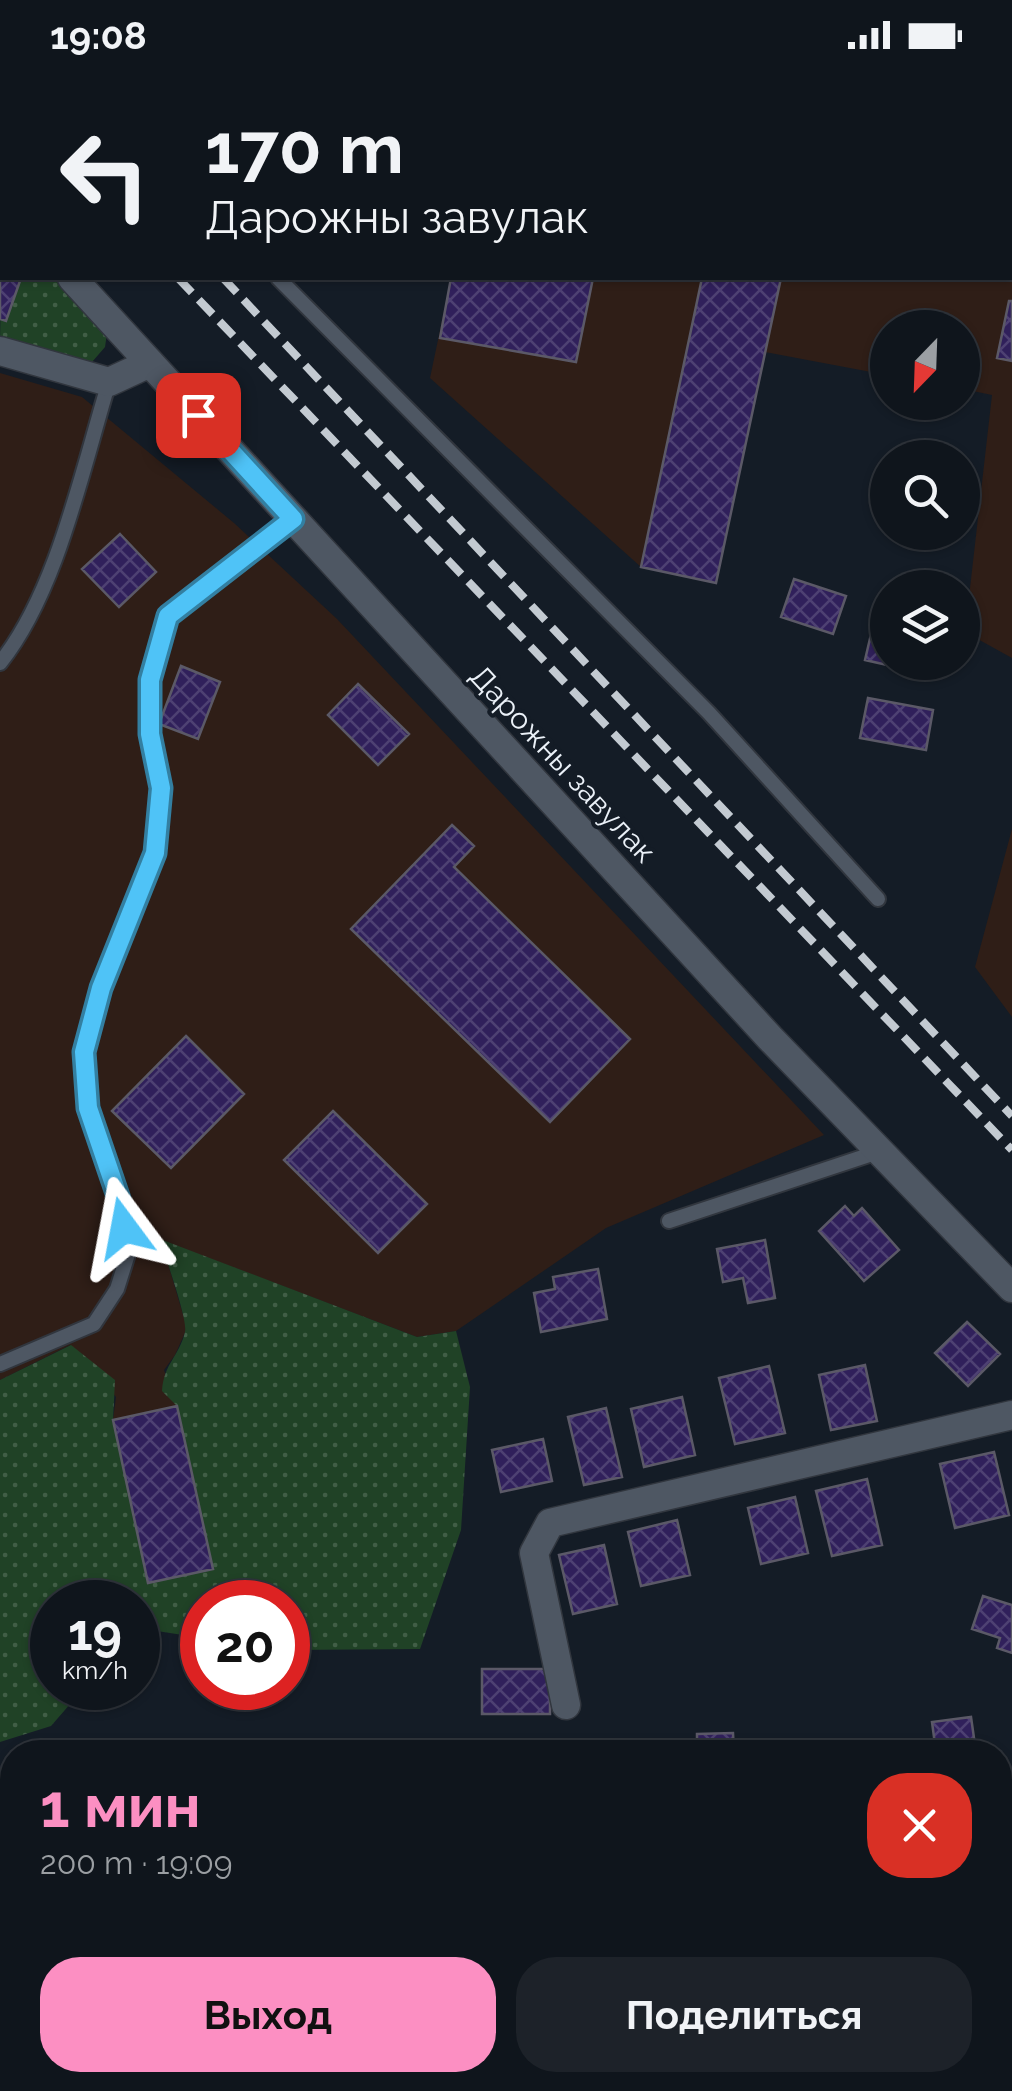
<!DOCTYPE html>
<html lang="ru">
<meta charset="utf-8">
<style>
body{margin:0;font-family:Raleway,sans-serif;background:#1d2229;color:#f1f3f6;height:100vh;display:flex;flex-direction:column;font-size:38px;white-space:nowrap}
*{box-sizing:border-box;margin:0}
p{font-size:32px;color:#9b9fa3}
.icon{flex:none;width:55px;height:55px;fill:none;stroke:currentColor;stroke-width:2;stroke-linecap:round;stroke-linejoin:round}
.map{position:relative;flex:1;overflow:hidden}
.details{position:absolute;left:0px;top:1670px;width:1012px;height:352px;display:flex;flex-direction:column;background:#0f151c;border-radius:40px 40px 0 0;box-shadow:0 2px 8px #0004,0 0 0 2px #2f343b}
.details>*{flex:none}
.top-card{position:absolute;left:0px;top:0px;width:1012px;height:210px;box-shadow:0 2px 8px #0004,0 0 0 2px #2f343b;background:#0f151c;color:#f1f3f6;overflow:hidden}
.needle{width:65px;rotate:203deg}
.tools{position:absolute;left:870px;top:240px;display:grid;gap:20px}
.tools a{display:grid;place-items:center;width:110px;height:110px;border-radius:50%;background:#0f151c;box-shadow:0 2px 8px #0004,0 0 0 2px #2f343b;font-size:50px}
.speed{position:absolute;left:30px;top:1510px;display:flex;gap:20px;font-size:50px;font-weight:700;text-align:center}
.speed>*{display:grid;place-content:center;width:130px;height:130px;border-radius:50%;background:#0f151c;box-shadow:0 2px 8px #0004,0 0 0 2px #2f343b;line-height:1}
.speed small{font-size:25px;font-weight:400}
.speed .limit{border:15px solid #d22;background:#fff;color:#111}
.pin{position:absolute;display:grid;place-items:center;width:85px;height:85px;color:#fff;margin:-42px;border-radius:20px;box-shadow:0 5px 15px #0006}
.me{position:absolute;width:110px;margin:-55px;rotate:347deg;stroke-linejoin:round;filter:drop-shadow(0 0 8px #0008)}
.turn{display:flex;align-items:center;gap:35px;height:210px;padding:0 40px;font-size:45px}
.turn .icon{width:130px;height:130px;stroke-width:2.5}
.turn b{display:block;font-size:70px;line-height:85px}
.round{display:grid;place-items:center;flex:none;width:105px;height:105px;border-radius:40px;background:#1d2229}
.summary{display:flex;align-items:center;justify-content:space-between;height:170px;padding:0 40px}
h1{font-size:60px;font-weight:700;line-height:75px;color:#fc8fc2}
.action{display:flex;gap:20px;margin-top:auto;padding:20px 40px}
.action a{flex:1;height:115px;border-radius:40px;background:#fc8fc2;color:#111;font-size:40px;font-weight:700;line-height:115px;text-align:center}
.action a+a{background:#1d2229;color:#f1f3f6}
.status{display:flex;justify-content:space-between;align-items:center;height:70px;padding:0 50px;background:#0f151c;direction:ltr}
.status svg{height:28px;fill:currentColor}
.map>svg:first-child{display:block}
.industrial{fill:#2f1e17}
.grass{fill:url(#grass-dots)}
.building{fill:url(#building-cross-hatch);stroke:#5b5967;stroke-width:2.5}
.lines{fill:none;stroke-linecap:round;stroke-linejoin:round}
.service-casing{stroke:#31363e;stroke-width:18}
.minor-casing{stroke:#31363e;stroke-width:31}
.primary-casing{stroke:#31363e;stroke-width:46}
.path{stroke:#6c737c;stroke-width:5;stroke-dasharray:2.5 8;stroke-linecap:butt}
.service{stroke:#4e5763;stroke-width:14}
.minor{stroke:#4e5763;stroke-width:28}
.primary{stroke:#a46269;stroke-width:42}
.rail{stroke:#c3cad1;stroke-width:8;stroke-dasharray:20 10;stroke-linecap:butt}
.route-casing{stroke:#337fa1;stroke-width:25}
.route{stroke:#4fc3f7;stroke-width:18}
.labels{text-anchor:middle;dominant-baseline:central;stroke-width:8;stroke-linejoin:round;paint-order:stroke}
.street-label{font-size:30px;fill:#ebf1f8;stroke:#141c26}
</style>
<div class="status"><b>19:08</b><svg viewBox="0 0 49 12"><path d="M0 12V9h3v3zM5 12V6h3v6zM10 12V3h3v9zM15 12V0h3v12zM26 1h20v11H26zM47 4h2v5h-2z"/></svg></div>
<div class="map">
<svg width="1012" height="2021" viewBox="0 0 1012 2021">
<defs>
<pattern id="grass-dots" width="8" height="8" patternUnits="userSpaceOnUse" patternTransform="scale(2.5)"><rect width="8" height="8" fill="#204226"/><path d="M2 2h.1M6 6h.1" fill="none" stroke="#415e46" stroke-width="1.8" stroke-linecap="round"/></pattern>
<pattern id="building-cross-hatch" width="8" height="8" patternUnits="userSpaceOnUse" patternTransform="scale(2.5)"><rect width="8" height="8" fill="#30205b"/><path d="M0 0l8 8M0 8l8-8" fill="none" stroke="#4e4173"/></pattern>
</defs>
<rect width="100%" height="100%" fill="#141c26"/>
<path class="industrial" d="M489,0H1012V588L965,562L992,325L963,319L962,258H888L887,305L765,282L716,513L641,497L430,308L451,208H1010V2H489Z
M0,303L82,327L234,453L337,549L824,1065L606,1158L456,1261L417,1267L161,1170L187,1258L175,1285L164,1300L177,1336L213,1499L148,1513L113,1350L116,1327L70,1275L0,1310Z
M1012,759V947L975,897Z"/>
<path class="grass" d="M2,167V208H54L107,263L105,277L92,292L70,293L0,271Z
M160,1169L417,1267L456,1261L470,1317L461,1460L420,1579L288,1580V1532H202V1568L138,1558V1532H52V1618H84L51,1656L0,1672V1310L71,1275L115,1310L113,1350L148,1512L212,1499L177,1336L162,1321C164,1293 179,1287 185,1262C188,1249 165,1187 160,1169Z"/>
<path class="building" d="M202,0H274L200,2Z
M489,0H621L634,2H489Z
M747,0H859L746,2Z
M943,0H1012V70L1010,2H943Z
M0,204L20,211L6,251L0,249Z
M451,208H593L576,292L440,268Z
M702,208H781L716,513L641,497Z
M1009,231H1012V291L997,288Z
M120,464L156,502L119,537L82,499Z
M794,509L846,526L833,564L781,547Z
M872,560L888,563V592H907L905,599L865,590Z
M181,596L220,612L198,669L159,654Z
M358,614L409,664L378,695L328,645Z
M868,628L933,640L926,680L860,668Z
M452,755L474,776L454,797L630,969L550,1052L351,859Z
M186,966L244,1024L171,1098L112,1041Z
M333,1041L427,1134L378,1183L284,1090Z
M845,1136L854,1146L862,1138L899,1180L864,1211L819,1161Z
M765,1170L775,1228L748,1233L743,1208L723,1212L717,1179Z
M598,1199L607,1249L541,1262L534,1223L555,1219L553,1207Z
M967,1252L1000,1284L968,1316L935,1283Z
M865,1295L877,1351L831,1360L819,1305Z
M769,1296L785,1363L735,1374L719,1308Z
M682,1327L695,1385L644,1397L631,1339Z
M177,1336L213,1499L148,1513L113,1350Z
M606,1338L622,1407L584,1415L568,1347Z
M543,1369L552,1411L501,1422L492,1380Z
M994,1382L1009,1445L955,1458L940,1394Z
M867,1409L882,1475L832,1486L816,1421Z
M795,1427L808,1483L761,1494L748,1438Z
M677,1450L690,1505L641,1516L628,1462Z
M604,1475L617,1534L573,1544L559,1485Z
M983,1526L1012,1535V1583L997,1578L1000,1568L972,1559Z
M482,1599H550V1644H482Z
M971,1647L976,1682H936L932,1652Z
M733,1663L734,1682H697V1664Z
M613,2010H652L654,2021H602L600,2013Z
M704,2010H749L745,2021H701Z"/>
<g class="lines">
<g class="service-casing">
<path id="service" d="M278,208L709,643L878,829
M0,593C57,522 82,400 109,312
M669,1151L881,1081
M0,1294L94,1254L117,1219L128,1184L120,1133L88,1038L84,982L101,918L155,783L161,718L150,664L151,610L167,545L293,449
M1000,1896L1012,1861
M957,2021L961,2010"/>
</g>
<g class="minor-casing">
<path id="minor" d="M109,0V2
M150,2L151,0
M0,152L2,153
M72,208L770,968L1012,1218
M0,281L109,312L150,293
M566,1635L534,1483L550,1453L1012,1345"/>
</g>
<g class="primary-casing">
<path id="primary" d="M1000,1792L1012,1788
M244,2021L280,2010"/>
</g>
<path class="path" d="M1000,1833L1012,1830
M111,2021L147,2010
M374,2021L411,2010"/>
<use href="#service" class="service"/>
<use href="#minor" class="minor"/>
<use href="#primary" class="primary"/>
<path class="rail" d="M42,0L43,2
M0,20L2,23
M178,208L1012,1080
M223,208L1012,1046"/>
</g>
<g class="lines">
<g class="route-casing">
<path id="route" d="M124,1158L120,1132L88,1038L84,982L101,918L155,783L161,718L150,664V610L168,546L293,449L198,345"/>
</g>
<use href="#route" class="route"/>
</g>
<g class="labels">
<g class="street-label">
<text transform="translate(563 694) rotate(47)">Дарожны завулак</text>
</g>
</g>
</svg>
<div class="tools">
<a><svg class="needle" viewBox="-14 -14 28 28"><path d="M0-13l5 13h-10z" fill="#e53935"/><path d="M0 13l5-13h-10z" fill="#9b9fa3"/></svg></a>
<a><svg class="icon" aria-label="search" viewBox="0 0 24 24"><circle cx="10" cy="10" r="6"/><path d="M15 15l6 6"/></svg></a>
<a><svg class="icon" aria-label="layers" viewBox="0 0 24 24"><path d="M12 4l9 5-9 5-9-5zM3 14l9 5 9-5"/></svg></a>
</div>
<div class="speed"><div>19<small>km/h</small></div><div class="limit">20</div></div>
<div class="pin" style="left:198px;top:345px;background:#d93025"><svg class="icon" aria-label="arrive" viewBox="0 0 24 24"><path d="M6 21V4h12l-3 4 3 4H6"/></svg></div>
<svg class="me" style="left:124px;top:1158px" viewBox="-20 -20 40 40"><path d="M0-17L14 15 0 8-14 15z" fill="#4fc3f7" stroke="#fff" stroke-width="4"/></svg>
<div class="top-card">
<div class="turn"><svg class="icon" aria-label="left" viewBox="0 0 24 24"><path d="M17 20v-9H6M10 6l-5 5 5 5"/></svg><div><b>170 m</b>Дарожны завулак</div></div>
</div>
<section class="details">
<div class="summary"><div><h1>1 мин</h1><p>200 m · 19:09</p></div><a class="round" style="background:#d93025;color:#fff"><svg class="icon" aria-label="close" viewBox="0 0 24 24"><path d="M6 6l12 12M18 6L6 18"/></svg></a></div>
<div class="action"><a>Выход</a><a>Поделиться</a></div>
</section>
</div>
